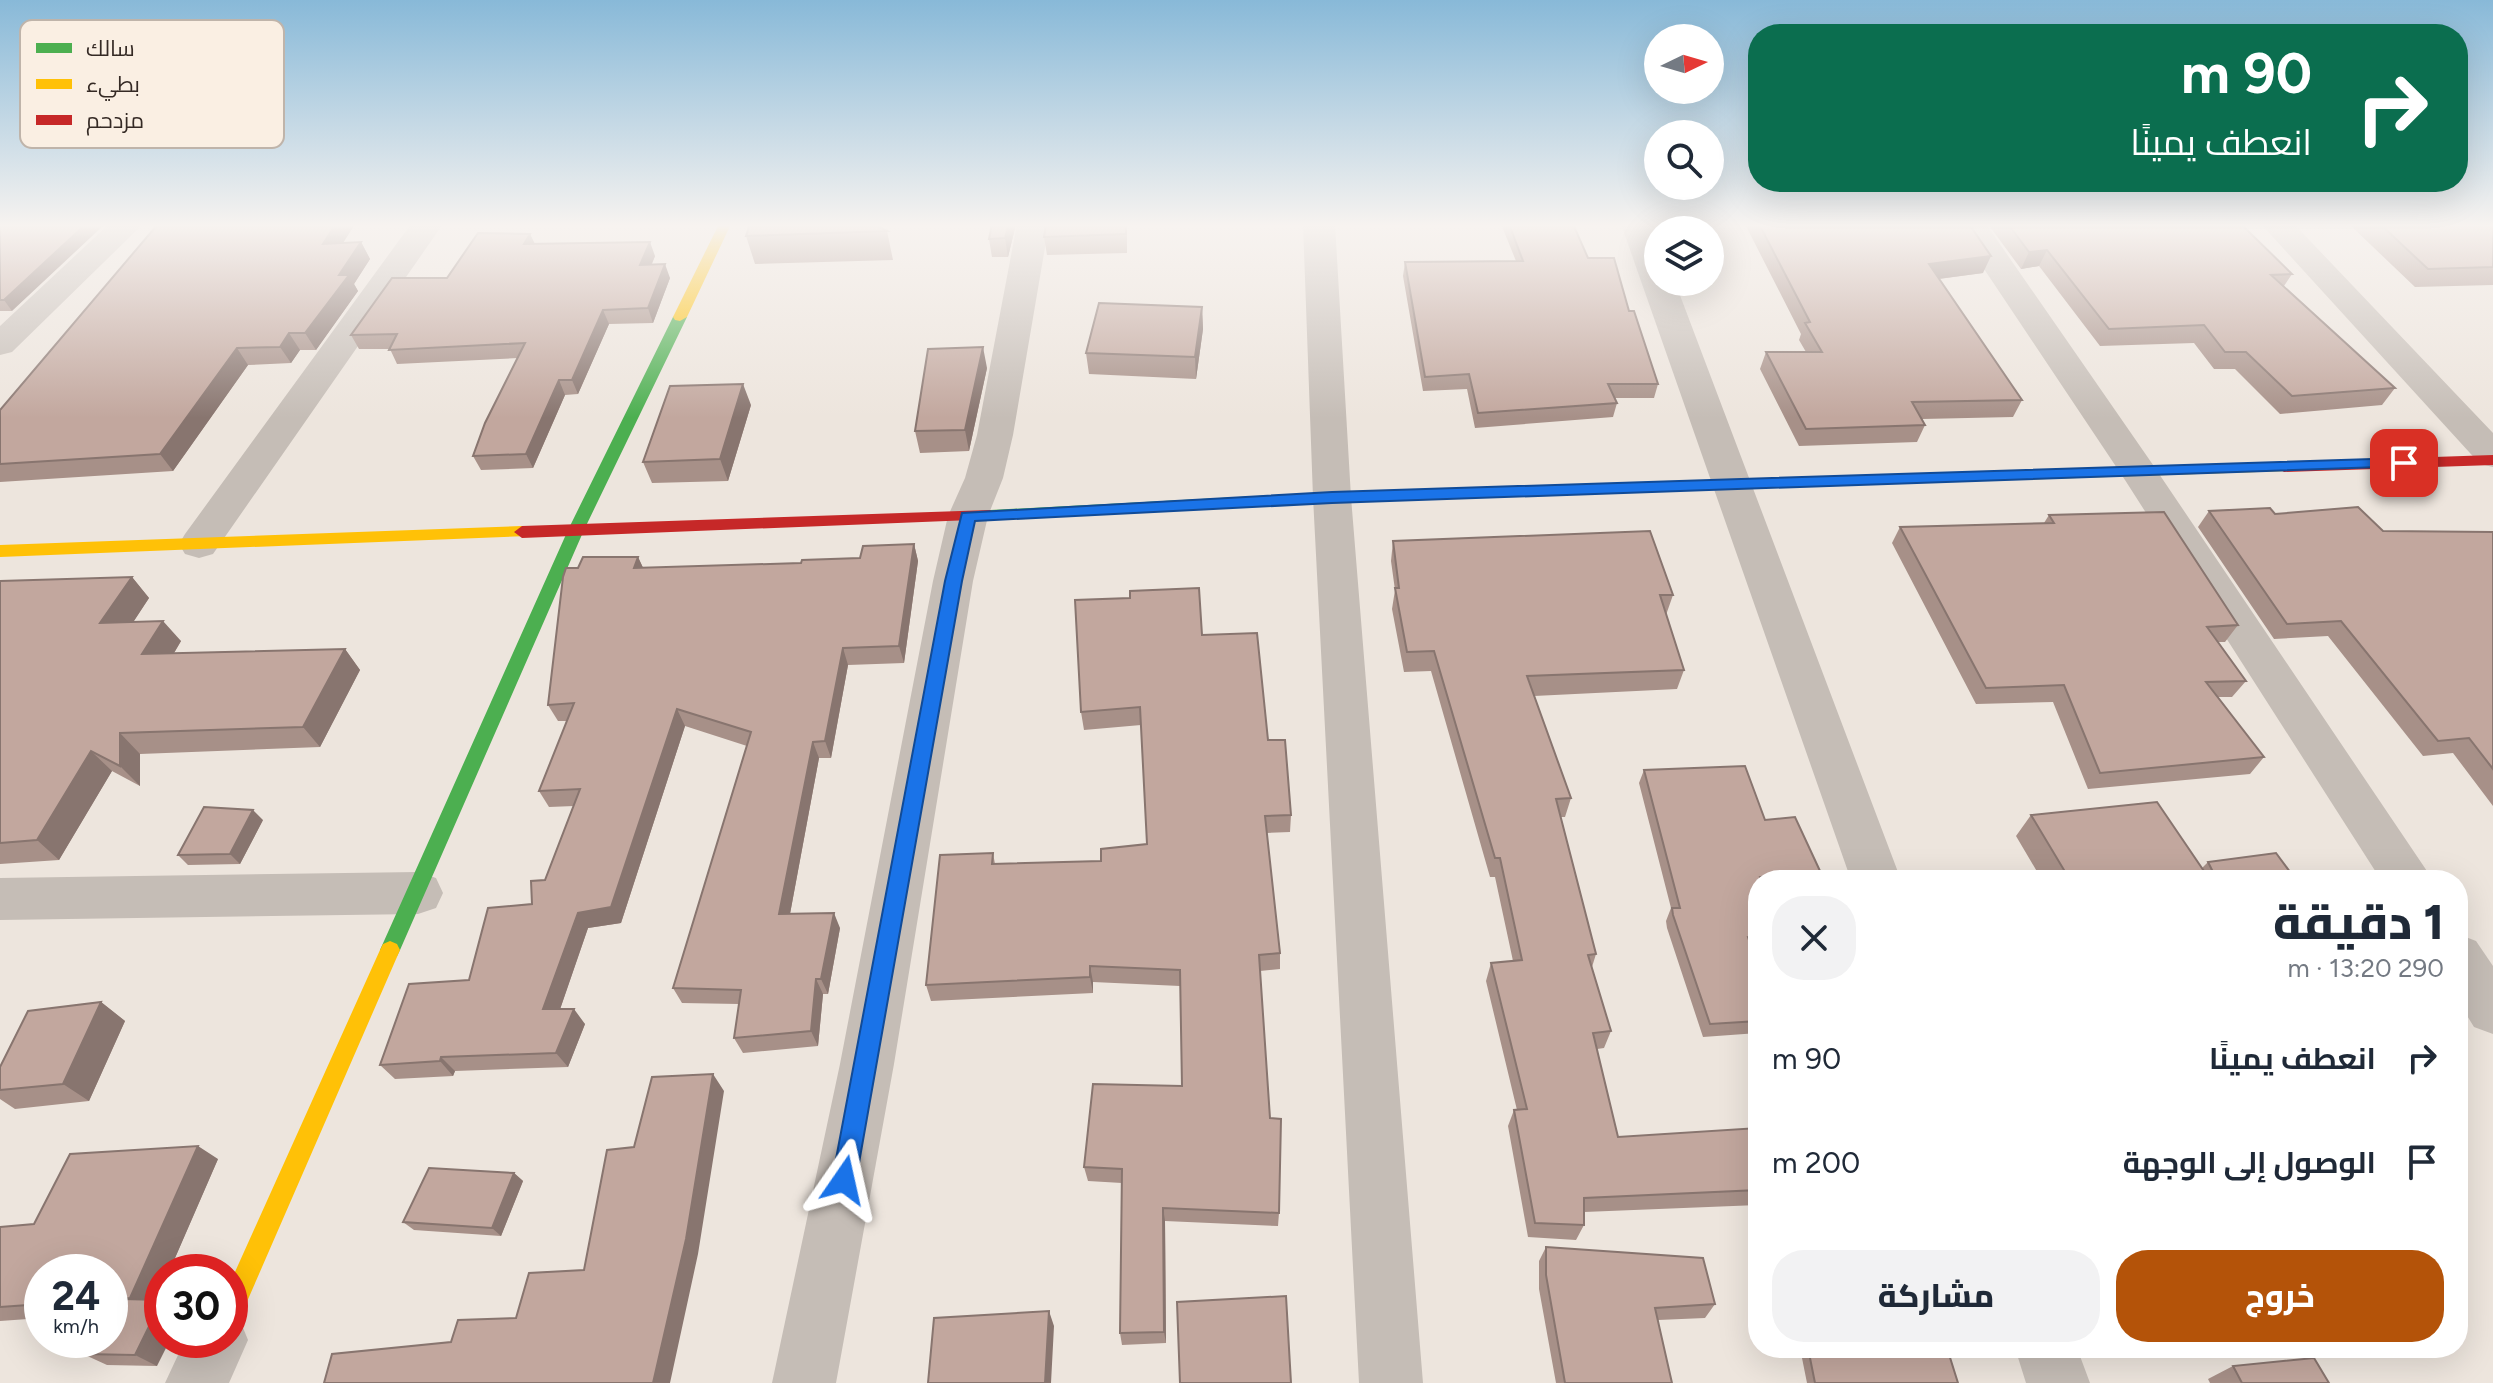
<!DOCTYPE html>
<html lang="ar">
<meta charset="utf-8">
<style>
body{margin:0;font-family:Figtree,Cairo,sans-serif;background:#f2f2f3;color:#1f2937;direction:rtl;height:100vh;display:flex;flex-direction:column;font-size:30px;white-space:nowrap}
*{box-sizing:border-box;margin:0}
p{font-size:26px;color:#747a83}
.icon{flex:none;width:44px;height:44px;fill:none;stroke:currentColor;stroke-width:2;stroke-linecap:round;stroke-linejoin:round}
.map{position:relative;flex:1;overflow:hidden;direction:ltr}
.side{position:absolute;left:1748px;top:870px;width:720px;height:488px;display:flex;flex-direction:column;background:#fff;border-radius:32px;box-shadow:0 8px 32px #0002;direction:rtl}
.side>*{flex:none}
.guide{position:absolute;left:1748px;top:24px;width:720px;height:168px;border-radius:32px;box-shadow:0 8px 32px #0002;direction:rtl;background:#0b6e4f;color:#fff;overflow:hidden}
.needle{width:52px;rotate:85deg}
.tools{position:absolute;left:1644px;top:24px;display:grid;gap:16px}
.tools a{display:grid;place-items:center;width:80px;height:80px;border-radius:50%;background:#fff;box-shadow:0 8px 32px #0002;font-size:40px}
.speed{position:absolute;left:24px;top:1254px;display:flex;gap:16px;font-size:40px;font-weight:700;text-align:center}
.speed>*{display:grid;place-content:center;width:104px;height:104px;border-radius:50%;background:#fff;box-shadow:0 8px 32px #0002;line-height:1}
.speed small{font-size:20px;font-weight:400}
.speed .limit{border:12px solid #d22;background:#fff;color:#111}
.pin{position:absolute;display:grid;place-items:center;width:68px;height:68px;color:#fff;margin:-34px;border-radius:16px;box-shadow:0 4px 12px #0006}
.me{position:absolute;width:88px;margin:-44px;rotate:11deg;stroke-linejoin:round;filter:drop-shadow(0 0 6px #0008)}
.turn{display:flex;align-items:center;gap:28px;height:168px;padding:0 24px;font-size:36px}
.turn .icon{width:104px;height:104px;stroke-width:2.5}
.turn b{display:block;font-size:56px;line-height:68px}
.round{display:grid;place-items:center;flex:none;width:84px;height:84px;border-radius:32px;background:#f2f2f3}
.head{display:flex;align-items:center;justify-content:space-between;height:136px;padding:0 24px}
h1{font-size:48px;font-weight:800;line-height:60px}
.action{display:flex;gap:16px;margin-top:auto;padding:16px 24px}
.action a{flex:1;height:92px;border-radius:32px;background:#b45309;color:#fff;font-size:32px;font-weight:800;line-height:92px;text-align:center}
.action a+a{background:#f2f2f3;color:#1f2937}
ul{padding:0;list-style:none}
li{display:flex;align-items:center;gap:24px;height:104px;padding:0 24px}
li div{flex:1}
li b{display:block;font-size:30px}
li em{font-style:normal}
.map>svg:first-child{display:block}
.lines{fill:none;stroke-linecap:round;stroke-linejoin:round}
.street{fill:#c5bdb6;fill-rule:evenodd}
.fast{fill:#4caf50;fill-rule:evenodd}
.slow{fill:#ffc107;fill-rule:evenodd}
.jam{fill:#c62828;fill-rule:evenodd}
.wall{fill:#a79088}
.shaded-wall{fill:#88756f}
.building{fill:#c2a79e;stroke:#88756f;stroke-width:2}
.route{fill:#1a73e8;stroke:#114b97;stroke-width:2}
.key{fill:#faefe3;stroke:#bfb4aa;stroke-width:2}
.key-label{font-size:22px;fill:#352a25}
</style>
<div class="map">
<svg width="2493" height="1383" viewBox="0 0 2493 1383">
<rect width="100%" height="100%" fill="#ede5dd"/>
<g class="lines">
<path class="street" d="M109,224H143L12,352L0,355V326Z
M411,224H443L213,554L199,558L185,554L179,544L185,534Z
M1017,224H1049L1013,435L1003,478L988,516L973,581L894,1064L836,1383H772L840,1064L933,581L948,516L965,478L977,435Z
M1303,224H1335L1351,497L1423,1383H1359L1313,497Z
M1621,224H1653L1658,238V282H1675L1901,880H1851Z
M1954,224H1986L2151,462L2433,880H2381L2125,480Z
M2261,224H2294L2493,433V467L2480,464Z
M418,872L436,878L443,893L436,908L418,914L0,920V878Z
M2458,934L2476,941L2493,966V1034L2474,1027L2458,1001Z
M230,1314L239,1318L248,1340L229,1383H165L185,1340H230Z
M2015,1348H2077L2090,1383H2026Z"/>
<path class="fast" d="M680,313L687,317L584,530L400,950L397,956L390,959L383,956L380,950L568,530L673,317Z
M1619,483L1625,484L1627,488L1625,492L1332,502L990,520L982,515L990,510L1332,492Z"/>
<path class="slow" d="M719,224H731L687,317L680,321L675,320L673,317Z
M2284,462L2289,463L2292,467L2289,471L1619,493L1611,488L1619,483Z
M522,526L530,532L528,536L0,557V545Z
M390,941L397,944L400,950L239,1320L230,1323V1283L380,950L383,944Z"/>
<path class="jam" d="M2493,455V465L2284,472L2276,467L2284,462Z
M990,510L998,515L996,519L522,538L514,532L522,526Z"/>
</g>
<path class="wall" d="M0,224L12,311H0Z
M158,224H355L343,243L361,242L370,259L354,284L358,291L316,350H300L291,363L248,365L173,471L0,482V410Z
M1016,224L1008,257H992L989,239Z
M1127,224V253L1047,255L1044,237Z
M1501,224H1573L1588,258L1629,311L1658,384L1654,398H1615L1617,403L1613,417L1475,428L1467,389L1423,391L1403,276L1405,262L1516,261Z
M1745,224H1969L1983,273L1939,279L2022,400L2013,417L1922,419L1925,425L1917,442L1799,446L1760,369L1766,352H1806L1799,340L1801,334Z
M1988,224H2241L2292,274L2284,286L2395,388L2382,405L2280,414L2235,369H2214L2194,343L2100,346L2039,266L2021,269Z
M2349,224H2493V285L2415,287Z
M887,231L893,260L755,264L746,236Z
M530,234L535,244L655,256L652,264L670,278L653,323L609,324L578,394L565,395L533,468L481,470L473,456L518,358L397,364L390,349H359L351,335L447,278Z
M1202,307L1203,329L1196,379L1089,374L1086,353Z
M987,368L969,451L920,453L915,431Z
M751,405L728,481L652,483L643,462Z
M2209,511L2275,514L2383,531L2493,532V806L2453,753L2423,756L2328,636L2274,639L2198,527Z
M2049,515L2238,625L2225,642H2218L2246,681L2232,697H2218L2264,757L2250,774L2088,789L2053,702L1976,704L1892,543L1900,527L2044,523Z
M1393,541L1673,595L1666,615L1684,670L1677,689L1534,696L1571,798L1565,817H1561L1596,954L1592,967L1611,1031L1604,1048L1597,1049L1618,1137L1758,1128V1205L1584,1212V1225L1576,1240L1528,1237L1508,1126L1514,1110H1517L1486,981L1491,963L1513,961L1495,877H1490L1431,671L1404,672L1392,609L1395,590L1391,561Z
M914,544L918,561L904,663L848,665L831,758H819L790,914L840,928L828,994H823L818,1046L743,1053L734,1038L739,1004L682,1003L673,988L747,746L685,726L621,923L588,928L560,1009L585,1024L568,1067L455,1071L453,1076L395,1079L380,1065L469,980L532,904L545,880L574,806L549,807L539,791L567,721H558L548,705L578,568L638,557L643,568L801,563L860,558Z
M132,577L149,598L133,622L181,641L174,653L345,649L360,670L320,747L140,754V786L112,771L59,860L0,864V581Z
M1202,635L1268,740L1291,815L1290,832L1267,833L1280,953V969L1260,971L1270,1118L1279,1213L1278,1226L1165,1221L1166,1343L1122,1345L1120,1333L1122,1183L1088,1181L1084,1167L1182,1086L1180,986L1093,982V993L931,1001L926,985L993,853L995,864L1101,861L1147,844L1141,725L1084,730L1081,712Z
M1644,770L1765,820L1820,871L1815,880H1758V949H1752L1758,967V1033L1703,1037L1667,928L1666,921L1671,908L1639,783Z
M2031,815L2202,868L2208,862L2296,880H2042L2016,836Z
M263,820L240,864L188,865L178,855Z
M101,1002L125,1021L89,1101L15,1109L0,1099V1067Z
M218,1159L157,1299V1366L107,1365L83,1354L110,1340V1272H42V1318L0,1321V1227L34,1224Z
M514,1173L523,1181L501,1236L414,1230L403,1222Z
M1546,1247L1715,1304L1705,1318L1658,1320L1672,1383H1556L1539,1289V1261Z
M1800,1348H1947L1958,1383H1807Z
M2233,1366L2329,1383H2210L2208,1379Z"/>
<path class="shaded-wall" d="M86,224H105L12,311L4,300Z
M336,224H355L332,260L323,244Z
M1009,224H1016L1008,257L1005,238Z
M530,234L536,247L524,244Z
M361,242L370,259L354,284L358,291L316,350L305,333L339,275Z
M650,242L655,256L645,279L640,265Z
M2047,250L2039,266L2021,269L2029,252Z
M1991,256L1983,273L1922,281L1929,264Z
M665,264L670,278L653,323L648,308Z
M1202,307L1203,329L1196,379L1195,357Z
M603,310L609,324L578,394L572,380Z
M289,333L300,350L291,363L280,347Z
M983,347L987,368L969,451L965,430Z
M237,348L248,365L173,471L160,454Z
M559,380L565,395L533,468L526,454Z
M743,384L751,405L728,481L720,459Z
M914,544L918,561L904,663L899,646Z
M638,557L646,574L634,568Z
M132,577L149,598L119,644L100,623Z
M163,621L181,641L161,675L142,654Z
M843,648L848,665L831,758L825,741Z
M345,649L360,670L320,747L303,727Z
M677,709L685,726L621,923L588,928L555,1024L543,1009L578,913Z
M120,733L140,754V786L120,766Z
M813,742L819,758L787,930L779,914Z
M91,751L112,771L59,860L37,840Z
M253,810L263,820L240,864L230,854Z
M834,913L840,928L828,994L821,979Z
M1090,966L1093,982V993L1090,977Z
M816,979L823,994L818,1046L811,1031Z
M101,1002L125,1021L89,1101L63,1084Z
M574,1009L585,1024L568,1067L556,1053Z
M441,1057L455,1071L453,1076L440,1061Z
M713,1074L724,1091L698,1254L670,1383H653Z
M198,1146L218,1159L169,1272H162V1287L152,1310L130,1298Z
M514,1173L523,1181L501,1236L492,1228Z
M1163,1208L1165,1221L1166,1343L1164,1332Z
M162,1301V1340H170L157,1366L135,1355Z
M1049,1311L1054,1326L1051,1383H1045Z"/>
<path class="building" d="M0,224H86L4,300H0Z
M158,224H336L323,244L361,242L339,275H349L305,333H289L280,347L237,348L160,454L0,464V410Z
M750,224H874L887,231L746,236Z
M992,224H1009L1005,238L989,239Z
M1046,224H1126V234L1044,237Z
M1509,224H1573L1588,258H1614L1629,311H1634L1658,384H1608L1617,403L1478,413L1469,374L1425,377L1405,262L1523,261Z
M1759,224H1969L1991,256L1929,264L2022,400L1912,402L1925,425L1806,429L1766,352H1822L1805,323L1810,322Z
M2008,224H2241L2292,274L2271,275L2395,388L2292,396L2246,352H2225L2204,325L2109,329L2047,250L2029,252Z
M2380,224H2493V267L2428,269Z
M478,233L530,234L524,244L650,242L640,265L665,264L648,308L603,310L572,380H559L526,454L473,456L485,423L525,343L389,350L397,334L351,335L392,278H447Z
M1099,303L1202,307L1195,357L1086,353Z
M983,347L965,430L915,431L928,349Z
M743,384L720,459L643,462L670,386Z
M2358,507L2383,531L2493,532V769L2469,738L2438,741L2341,621L2287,624L2209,511L2270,508L2275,514Z
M2164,512L2238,625L2207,627L2246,681L2206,682L2264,757L2100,773L2064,685L1986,688L1900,527L2054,523L2049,515Z
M1650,531L1673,595H1660L1684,670L1527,676L1571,798L1556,799L1596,954L1588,955L1611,1031L1593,1033L1618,1137L1758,1128V1190L1584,1198V1225L1535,1223L1514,1110L1527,1109L1491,963L1522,960L1500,858H1495L1434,651L1407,652L1395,588H1399L1393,541Z
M914,544L899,646L843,648L825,741L813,742L779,914L834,913L821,979H816L811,1031L734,1038L741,990L673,988L751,732L677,709L611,907L578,913L543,1009H574L556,1053L441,1057L440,1061L380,1065L409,984L469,980L488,908L532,904L531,881L545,880L580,789L539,791L574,703L548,705L563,577L566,568H578L583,557H638L634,568L801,563L802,560L860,558L863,546Z
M132,577L100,623L163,621L142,654L345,649L303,727L120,733V766L91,751L37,840L0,843V581Z
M1199,588L1202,635L1257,633L1268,740H1285L1291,815L1265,816L1280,953L1259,955L1270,1118L1281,1119L1279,1213L1163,1208L1164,1332L1120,1333L1122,1169L1084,1167L1093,1084L1182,1086L1180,970L1090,966V977L926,985L940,855L993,853L992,864L1101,861V849L1147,844L1140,707L1081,712L1075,600L1130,598V591Z
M1745,766L1765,820L1795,817L1820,871L1760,877L1761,880H1758V936L1748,937L1758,967V1021L1710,1024L1673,915L1672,908H1680L1644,770Z
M2157,802L2210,880H2070L2031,815Z
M204,807L253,810L230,854L178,855Z
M2276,853L2296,880H2217L2208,862Z
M101,1002L63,1084L0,1090V1067L28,1011Z
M713,1074L686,1239L653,1383H324L332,1354L451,1342L458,1320L516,1318L529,1273L584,1270L607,1150L634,1147L652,1077Z
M198,1146L130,1298L122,1299L162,1300L135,1355L83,1354L91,1340H110V1304L112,1300H110V1272H42V1304L0,1307V1227L34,1224L70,1154Z
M429,1168L514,1173L492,1228L403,1222Z
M1546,1247L1703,1258L1715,1304L1655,1308L1672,1383H1565L1546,1275Z
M1286,1296L1291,1383H1180L1177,1302Z
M1049,1311L1045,1383H928L934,1318Z
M1808,1348H1947L1958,1383H1815Z
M2314,1358L2329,1383H2242L2233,1366Z"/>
<linearGradient id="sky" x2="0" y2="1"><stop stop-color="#88b9d8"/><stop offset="0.54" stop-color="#f7f3f0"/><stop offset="1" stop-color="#f7f3f0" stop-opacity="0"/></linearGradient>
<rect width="2493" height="418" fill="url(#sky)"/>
<path class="route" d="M2404,458L2412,463L2410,466L1332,503L975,521L962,581L856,1180L852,1188L844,1192L836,1188L832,1180L945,581L962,513L1332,492Z"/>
<rect x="20" y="20" width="264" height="128" rx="12" class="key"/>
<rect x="36" y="43" width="36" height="10" fill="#4caf50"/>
<rect x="36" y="79" width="36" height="10" fill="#ffc107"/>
<rect x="36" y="115" width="36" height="10" fill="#c62828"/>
<g class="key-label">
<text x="86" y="56">سالك</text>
<text x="86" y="92">بطيء</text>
<text x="86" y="128">مزدحم</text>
</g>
</svg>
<div class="tools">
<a><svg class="needle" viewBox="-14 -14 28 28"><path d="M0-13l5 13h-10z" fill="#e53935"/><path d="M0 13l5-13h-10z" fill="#747a83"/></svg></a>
<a><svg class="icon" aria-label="search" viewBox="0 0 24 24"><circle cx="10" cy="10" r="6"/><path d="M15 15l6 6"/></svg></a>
<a><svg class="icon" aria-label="layers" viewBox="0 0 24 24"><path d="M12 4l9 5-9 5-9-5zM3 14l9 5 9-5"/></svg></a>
</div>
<div class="speed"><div>24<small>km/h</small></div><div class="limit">30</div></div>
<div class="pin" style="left:2404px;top:463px;background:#d93025"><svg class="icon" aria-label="arrive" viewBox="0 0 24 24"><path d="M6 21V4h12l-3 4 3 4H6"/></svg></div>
<svg class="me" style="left:844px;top:1180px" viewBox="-20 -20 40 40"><path d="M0-17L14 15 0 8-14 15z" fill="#1a73e8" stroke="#fff" stroke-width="4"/></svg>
<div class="guide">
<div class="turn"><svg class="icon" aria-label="right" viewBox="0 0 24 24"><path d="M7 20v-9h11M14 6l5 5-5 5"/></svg><div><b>90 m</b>انعطف يمينًا</div></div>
</div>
<section class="side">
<div class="head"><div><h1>1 دقيقة</h1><p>290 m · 13:20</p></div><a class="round"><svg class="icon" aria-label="close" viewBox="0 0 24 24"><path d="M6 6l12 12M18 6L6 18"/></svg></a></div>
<ul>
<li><svg class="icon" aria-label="right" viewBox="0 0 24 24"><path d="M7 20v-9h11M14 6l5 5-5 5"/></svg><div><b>انعطف يمينًا</b></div><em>90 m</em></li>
<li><svg class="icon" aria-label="arrive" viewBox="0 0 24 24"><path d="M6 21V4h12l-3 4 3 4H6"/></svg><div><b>الوصول إلى الوجهة</b></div><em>200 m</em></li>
</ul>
<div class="action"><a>خروج</a><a>مشاركة</a></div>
</section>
</div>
